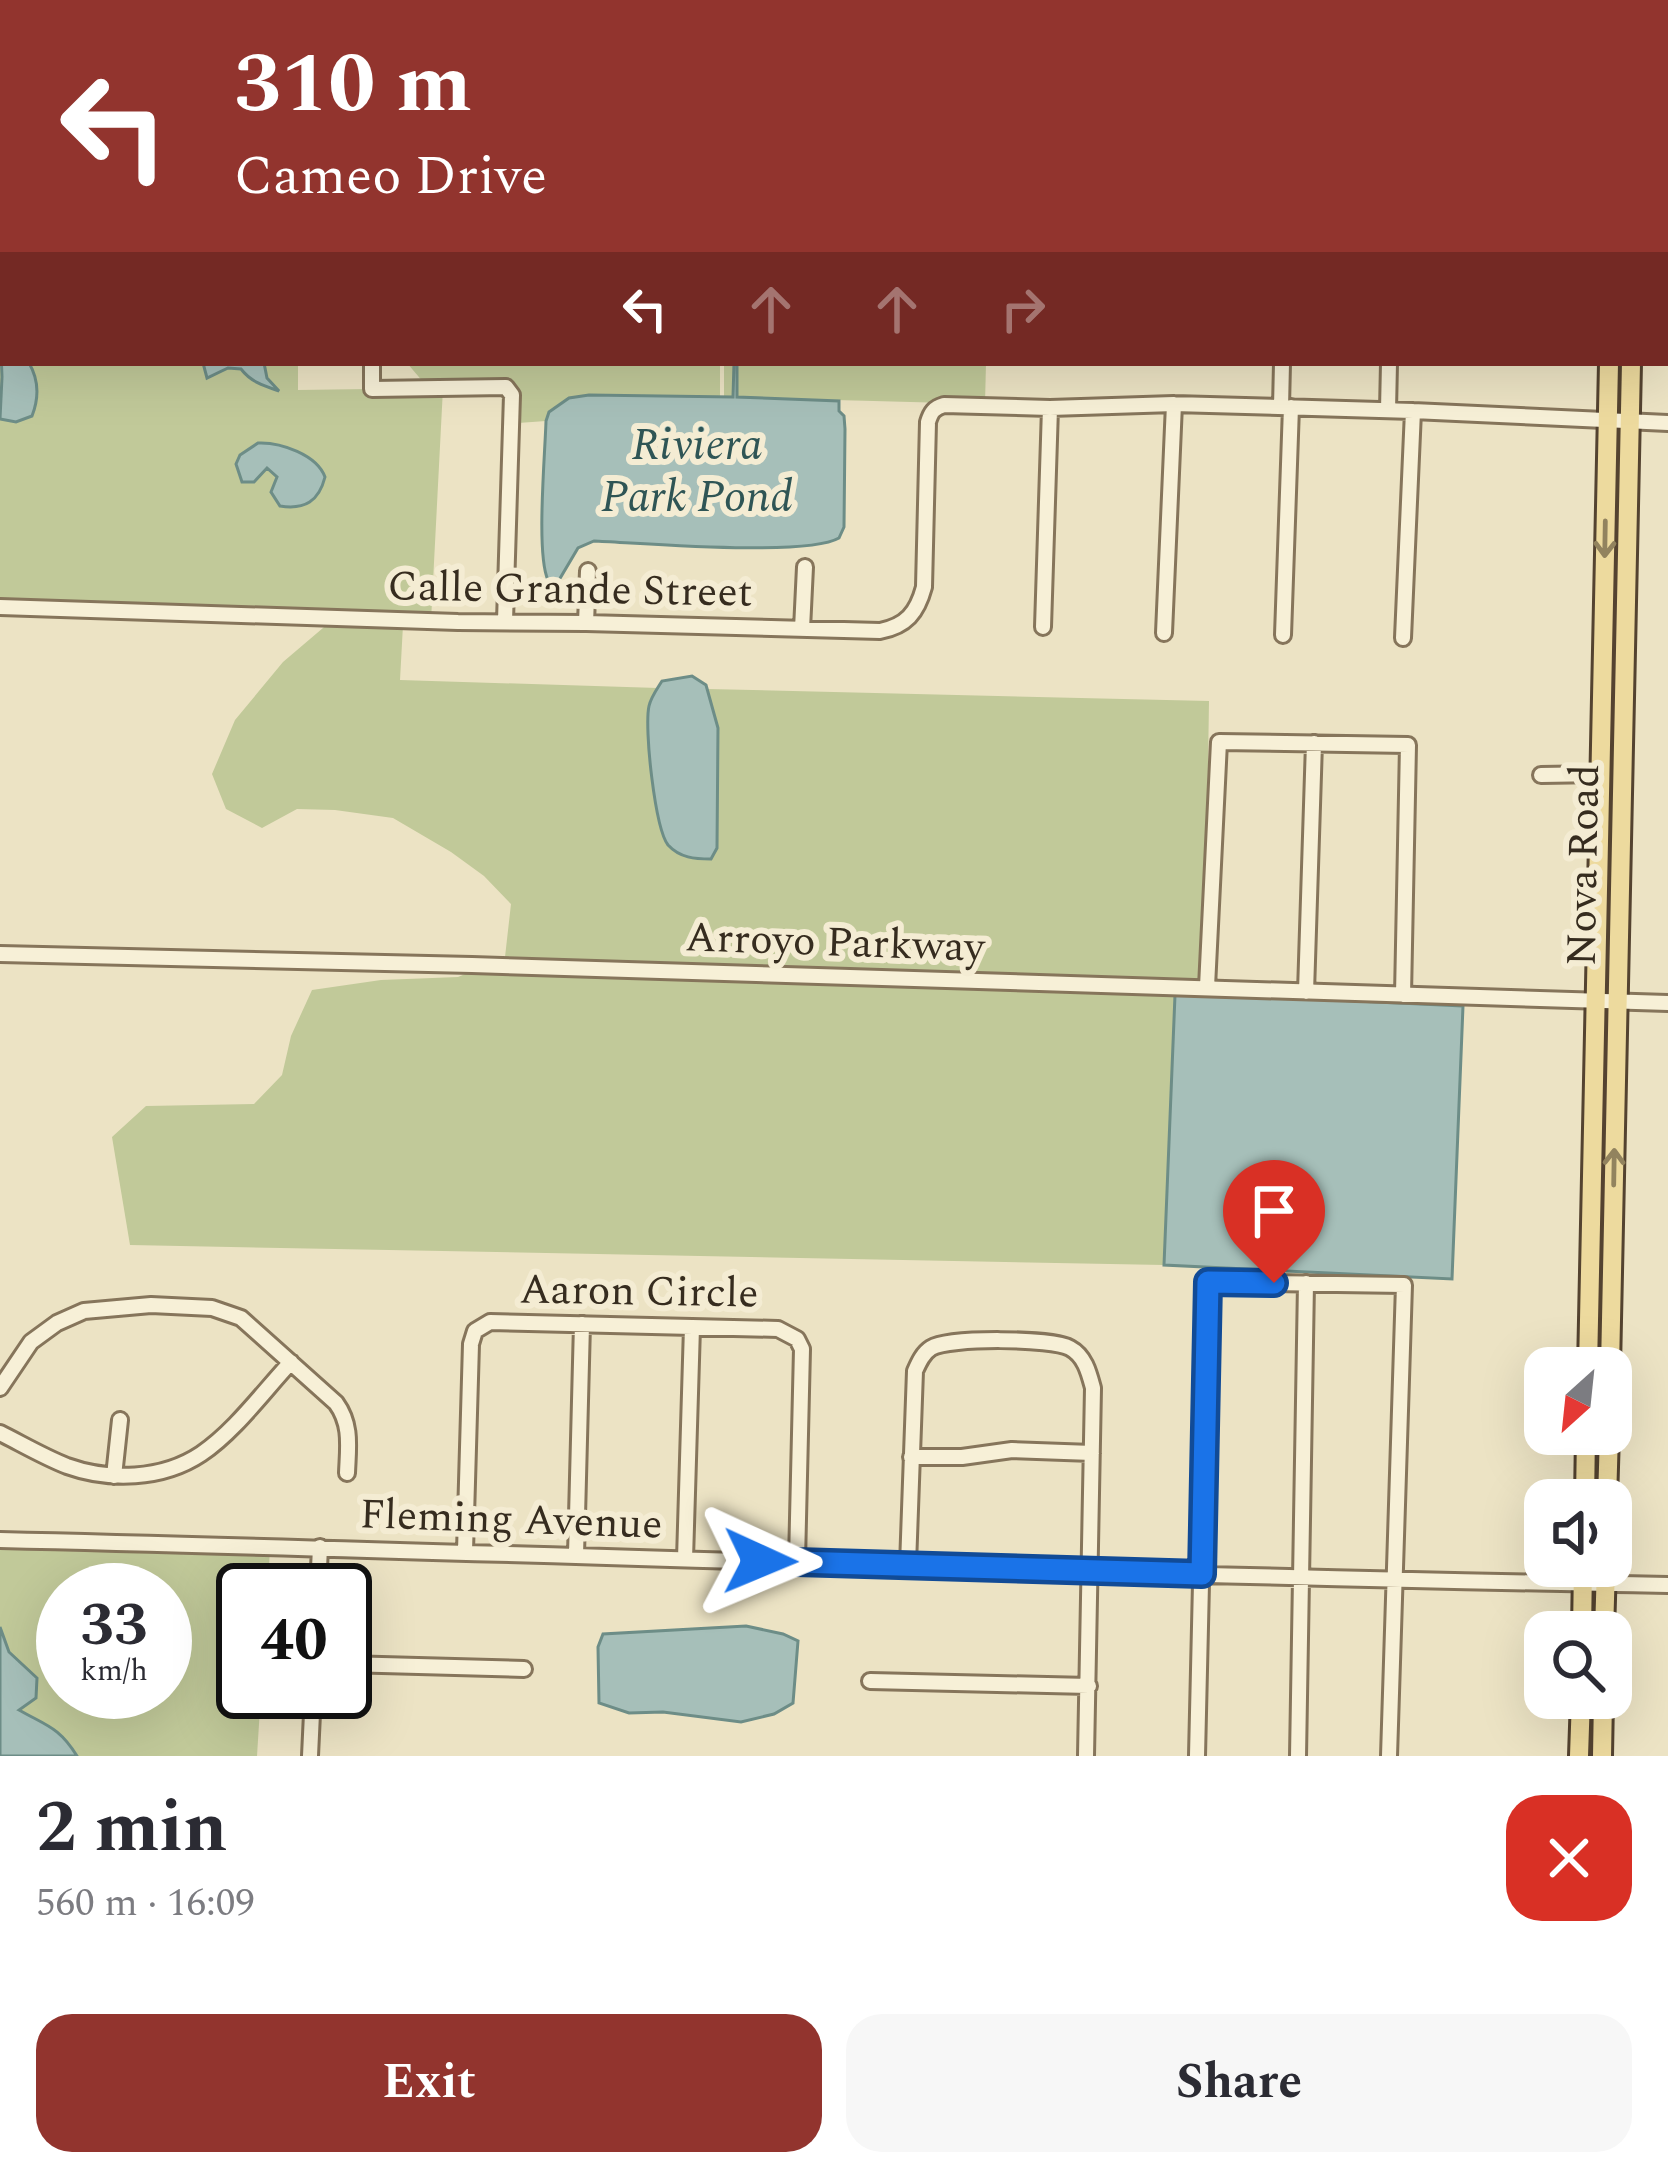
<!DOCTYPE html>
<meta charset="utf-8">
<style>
body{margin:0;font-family:Spectral,serif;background:#f7f7f7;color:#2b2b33;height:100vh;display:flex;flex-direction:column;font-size:45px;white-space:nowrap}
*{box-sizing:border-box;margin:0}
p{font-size:39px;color:#7c7c81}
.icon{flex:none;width:66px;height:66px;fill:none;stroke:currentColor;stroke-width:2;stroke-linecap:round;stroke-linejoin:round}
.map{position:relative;height:1756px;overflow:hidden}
.drawer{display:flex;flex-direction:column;background:#fff;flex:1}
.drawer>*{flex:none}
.hud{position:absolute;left:0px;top:0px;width:1668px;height:366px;box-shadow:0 12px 48px #0002;background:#92342e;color:#fff;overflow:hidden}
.needle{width:78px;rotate:207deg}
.tools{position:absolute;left:1524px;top:1347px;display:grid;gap:24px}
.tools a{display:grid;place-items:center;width:108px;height:108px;border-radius:24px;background:#fff;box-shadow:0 12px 48px #0002;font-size:60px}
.speed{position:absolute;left:36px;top:1563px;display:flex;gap:24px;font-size:60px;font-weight:700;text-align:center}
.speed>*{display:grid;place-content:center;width:156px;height:156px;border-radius:50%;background:#fff;box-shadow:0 12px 48px #0002;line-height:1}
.speed small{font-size:30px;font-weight:400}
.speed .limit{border:6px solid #111;border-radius:18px;background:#fff;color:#111}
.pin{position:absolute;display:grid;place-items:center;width:102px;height:102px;color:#fff;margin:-123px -51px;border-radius:50% 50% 50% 0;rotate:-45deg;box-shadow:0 0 12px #0007}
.pin .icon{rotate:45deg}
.me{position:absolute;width:132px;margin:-66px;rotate:91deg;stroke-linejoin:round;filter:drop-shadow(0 0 9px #0008)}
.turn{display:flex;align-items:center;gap:42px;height:252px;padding:0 36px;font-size:54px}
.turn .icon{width:156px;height:156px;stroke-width:2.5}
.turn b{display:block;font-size:84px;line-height:102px}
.lanes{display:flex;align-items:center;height:114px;padding:0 36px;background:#0003;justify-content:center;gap:60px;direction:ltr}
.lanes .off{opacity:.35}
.round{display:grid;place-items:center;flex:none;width:126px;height:126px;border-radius:36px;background:#f7f7f7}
.overview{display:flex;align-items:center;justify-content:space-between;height:204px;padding:0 36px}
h1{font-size:72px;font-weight:700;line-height:90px}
.cta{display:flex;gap:24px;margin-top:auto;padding:24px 36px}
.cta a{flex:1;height:138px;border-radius:36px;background:#92342e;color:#fff;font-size:48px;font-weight:700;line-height:138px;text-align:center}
.cta a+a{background:#f7f7f7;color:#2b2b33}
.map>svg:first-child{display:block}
.green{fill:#c1c999;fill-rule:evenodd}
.water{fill:#a6bfb9;stroke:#6d8d87;stroke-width:3}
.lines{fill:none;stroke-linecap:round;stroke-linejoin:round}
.minor-casing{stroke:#86755b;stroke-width:20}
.major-casing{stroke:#544330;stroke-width:24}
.minor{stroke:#f7f0d7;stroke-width:14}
.major{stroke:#edda9e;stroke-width:18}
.oneway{stroke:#92835e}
.route-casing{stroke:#114b97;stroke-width:30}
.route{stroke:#1a73e8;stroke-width:21}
.labels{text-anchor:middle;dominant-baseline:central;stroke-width:12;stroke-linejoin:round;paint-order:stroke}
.street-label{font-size:42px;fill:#362c1f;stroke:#f4ecd3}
.water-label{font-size:45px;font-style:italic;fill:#2f5555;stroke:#f4ecd3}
</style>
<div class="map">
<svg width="1668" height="1756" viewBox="0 0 1668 1756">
<rect width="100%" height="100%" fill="#ece3c4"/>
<path class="green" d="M0,0H311V3H3V363H298V390L443,388L431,621L0,607Z
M455,0H721V3H454Z
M726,0H1185V3H726Z
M407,363H720V397L589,395C571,398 552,402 546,421L518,423L517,394L511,382L424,383Z
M724,363H986L985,404L724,397Z
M330,622L403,625L400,680L658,688L649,702L711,859L717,848L718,728L707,689L1209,701L1206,893L1202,982L499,960L505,957L511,904L484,876L451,852L393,818L335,810L297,809L262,828L226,809L212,774L235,720L283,662Z
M475,970L1206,994L1175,995L1164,1265L130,1245L112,1137L146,1106L254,1104L282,1075L291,1036L312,990L381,980L458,977Z
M0,1540L270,1546L268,1590H243V1692H261L257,1756H0ZM63,1590H165V1692H63Z"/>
<path class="water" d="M3,315V363H29C39,380 39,398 32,416L16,422L0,419L2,377L0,324Z
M203,363H264L267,378L279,391C264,386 251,382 241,369L228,368L207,378Z
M734,363H737V397L839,401V411L844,416L845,429L844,527L839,538C806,557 641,543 594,541L578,548L559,580L553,583L548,580C536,554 545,456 546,421L549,412L569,398L589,395L733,397Z
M258,443C281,442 317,455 325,477C319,501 305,510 280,506L271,492L277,477L267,468L254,482H242L236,464L240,455Z
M692,676L706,685L718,728L717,848L711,859C695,859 680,858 668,845C655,828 644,728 649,706C651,697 657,689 662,681Z
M1206,994L1463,1006L1452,1279L1164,1265L1175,995Z
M746,1626L783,1634L798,1641L793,1703L774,1714L741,1722L663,1712L629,1713L599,1703L598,1647L603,1634Z
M0,1627L9,1652L37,1678L36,1698L19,1710C47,1726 59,1727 77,1756H0Z"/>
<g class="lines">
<g class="minor-casing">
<path id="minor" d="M380,3V0
M1289,3V0
M1399,3V0
M372,363V389L506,387L512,395L505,621
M1281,407L1282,363
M1388,410L1389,363
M0,607L458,622L586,623L880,631C906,626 917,613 924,587L928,422C931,412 934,408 944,405L1050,408L1174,404L1413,411L1668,423
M586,623L588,571
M1043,627L1050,408
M802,629L805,567
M1164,633L1174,404
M1283,635L1291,407
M1403,638L1413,411
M1541,775L1600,774
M0,954L472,965L1668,1003
M1207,987L1219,742L1408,745L1403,995
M1306,992L1314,743
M0,1388L31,1342L57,1323L84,1311L151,1305L212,1308L241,1318L336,1403C352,1425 348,1447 347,1473
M0,1433C22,1444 44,1457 67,1466C109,1481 162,1480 201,1454C235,1431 263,1392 291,1362
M911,1457H962L1012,1450L1092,1453
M114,1476L120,1420
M0,1540C556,1553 1112,1576 1668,1585
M465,1551L471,1344L475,1331L490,1322L778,1329L797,1339L802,1349L797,1561
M576,1555L582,1324
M685,1559L692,1327
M908,1565L915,1371C919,1362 923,1353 931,1348C949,1337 1052,1338 1070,1348C1085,1356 1089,1373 1093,1388L1086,1756
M318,1590L320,1547
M345,1664L524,1669
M870,1681L1089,1686
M310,1756L313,1692
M1197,1756L1208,1282L1404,1285L1389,1756
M1298,1756L1306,1283"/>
</g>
<g class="major-casing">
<path id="major" d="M1617,3V0
M1639,3V0
M1588,1368L1609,363
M1610,1368L1631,363
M1585,1500L1586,1434
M1607,1500L1609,1434
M1582,1632L1583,1566
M1604,1632L1606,1566
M1579,1756L1581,1698
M1602,1756L1603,1698"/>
</g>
<use href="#minor" class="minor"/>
<use href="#major" class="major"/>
</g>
<defs><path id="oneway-shaft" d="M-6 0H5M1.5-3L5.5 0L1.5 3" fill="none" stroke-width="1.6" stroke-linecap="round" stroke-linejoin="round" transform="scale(3)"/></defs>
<g class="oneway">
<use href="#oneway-shaft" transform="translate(1605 539) rotate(91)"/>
<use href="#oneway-shaft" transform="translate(1614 1167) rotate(-89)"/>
</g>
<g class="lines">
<g class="route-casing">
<path id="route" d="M760,1561L1202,1574L1208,1282L1274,1283"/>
</g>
<use href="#route" class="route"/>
</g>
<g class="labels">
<g class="street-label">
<text transform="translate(570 590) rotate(1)">Calle Grande Street</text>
<text transform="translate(1584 865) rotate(-89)">Nova Road</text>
<text transform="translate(835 943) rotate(2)">Arroyo Parkway</text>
<text transform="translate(639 1292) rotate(1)">Aaron Circle</text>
<text transform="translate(511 1520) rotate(2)">Fleming Avenue</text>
</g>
<g class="water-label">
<text x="697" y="445">Riviera<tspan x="697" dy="52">Park Pond</tspan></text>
</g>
</g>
</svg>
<div class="tools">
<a><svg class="needle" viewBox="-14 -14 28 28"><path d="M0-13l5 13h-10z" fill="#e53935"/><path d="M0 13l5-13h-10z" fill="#7c7c81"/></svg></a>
<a><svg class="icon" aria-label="sound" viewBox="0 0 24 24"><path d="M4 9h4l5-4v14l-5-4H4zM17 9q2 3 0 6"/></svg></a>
<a><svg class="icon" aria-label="search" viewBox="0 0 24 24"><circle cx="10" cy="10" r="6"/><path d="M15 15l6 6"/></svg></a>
</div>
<div class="speed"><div>33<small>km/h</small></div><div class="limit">40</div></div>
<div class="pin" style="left:1274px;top:1283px;background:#d93025"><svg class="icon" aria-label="arrive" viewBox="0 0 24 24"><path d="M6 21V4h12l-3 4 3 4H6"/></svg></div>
<svg class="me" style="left:760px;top:1561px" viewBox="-20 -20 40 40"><path d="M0-17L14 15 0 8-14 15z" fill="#1a73e8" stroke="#fff" stroke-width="4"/></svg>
<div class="hud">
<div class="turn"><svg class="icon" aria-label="left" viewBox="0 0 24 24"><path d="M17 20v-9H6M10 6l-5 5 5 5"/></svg><div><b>310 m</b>Cameo Drive</div></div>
<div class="lanes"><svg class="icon" aria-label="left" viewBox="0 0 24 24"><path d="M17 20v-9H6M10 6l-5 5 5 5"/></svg><svg class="icon off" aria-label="ahead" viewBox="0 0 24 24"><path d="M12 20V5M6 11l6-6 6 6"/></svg><svg class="icon off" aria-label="ahead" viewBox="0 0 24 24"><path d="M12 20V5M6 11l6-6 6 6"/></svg><svg class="icon off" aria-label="right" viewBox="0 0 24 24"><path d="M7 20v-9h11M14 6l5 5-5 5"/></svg></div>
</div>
</div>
<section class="drawer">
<div class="overview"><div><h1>2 min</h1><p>560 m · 16:09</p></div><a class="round" style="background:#d93025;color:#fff"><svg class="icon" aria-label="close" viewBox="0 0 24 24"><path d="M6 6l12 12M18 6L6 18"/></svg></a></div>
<div class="cta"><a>Exit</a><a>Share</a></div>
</section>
